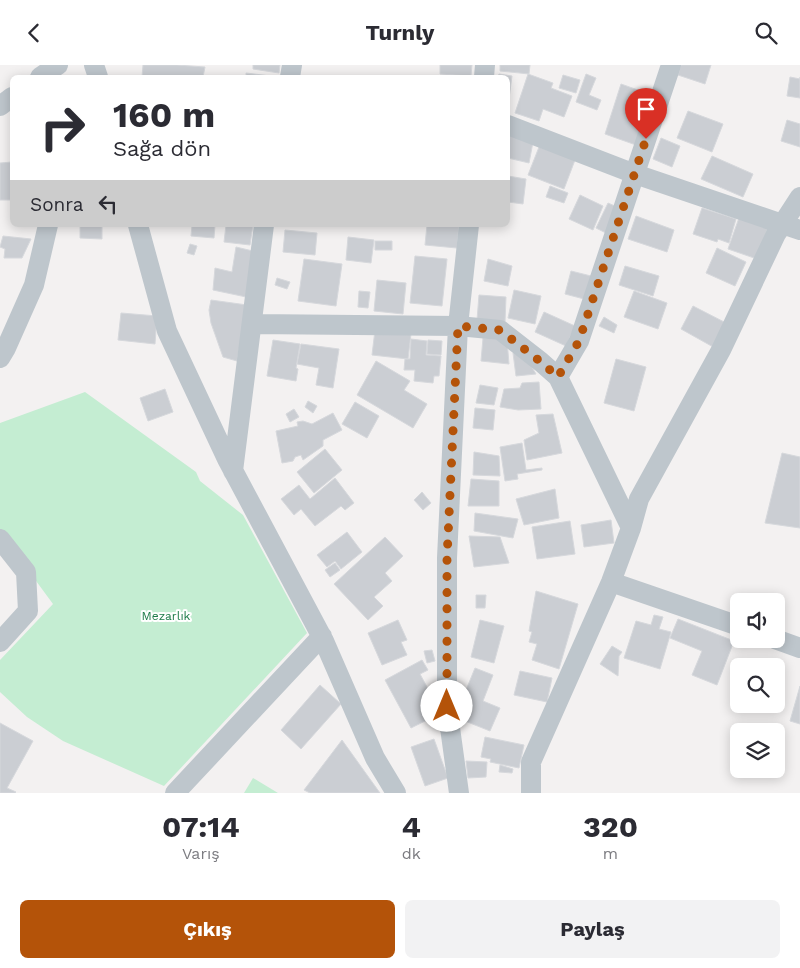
<!DOCTYPE html>
<html lang="tr">
<meta charset="utf-8">
<style>
body{margin:0;font-family:"Work Sans",sans-serif;background:#f2f2f3;color:#2b2b33;height:100vh;display:flex;flex-direction:column;font-size:19px;white-space:nowrap}
*{box-sizing:border-box;margin:0}
p{font-size:16px;color:#7c7c81}
.icon{flex:none;width:28px;height:28px;fill:none;stroke:currentColor;stroke-width:2;stroke-linecap:round;stroke-linejoin:round}
.map{position:relative;height:728px;overflow:hidden}
.side{display:flex;flex-direction:column;background:#fff;flex:1}
.side>*{flex:none}
.hud{position:absolute;left:10px;top:10px;width:500px;height:152px;border-radius:8px;box-shadow:0 2px 12px #0003;background:#fff;color:#2b2b33;overflow:hidden}
.controls{position:absolute;left:730px;top:528px;display:grid;gap:10px}
.controls a{display:grid;place-items:center;width:55px;height:55px;border-radius:8px;background:#fff;box-shadow:0 2px 12px #0003;font-size:25px}
.pin{position:absolute;display:grid;place-items:center;width:42px;height:42px;color:#fff;margin:-51px -21px;border-radius:50% 50% 50% 0;rotate:-45deg;box-shadow:0 0 5px #0007}
.pin .icon{rotate:45deg}
.me{position:absolute;width:55px;margin:-28px;rotate:0deg;stroke-linejoin:round;filter:drop-shadow(0 0 4px #0008)}
.turn{display:flex;align-items:center;gap:18px;height:105px;padding:0 20px;font-size:22px}
.turn .icon{width:65px;height:65px;stroke-width:2.5}
.turn b{display:block;font-size:35px;line-height:42px}
.then{display:flex;align-items:center;height:48px;padding:0 20px;background:#0003;gap:10px;font-size:19px}
.eta{display:flex;justify-content:space-evenly;align-items:center;height:85px;text-align:center}
.eta b{font-size:30px;font-weight:700;line-height:35px}
.cta{display:flex;gap:10px;margin-top:auto;padding:10px 20px}
.cta a{flex:1;height:58px;border-radius:8px;background:#b45309;color:#fff;font-size:20px;font-weight:700;line-height:58px;text-align:center}
.cta a+a{background:#f2f2f3;color:#2b2b33}
header{display:flex;justify-content:space-between;align-items:center;height:65px;padding:0 20px;background:#fff;font-size:22px;font-weight:700}
.map>svg:first-child{display:block}
.green{fill:#c4edd2}
.building{fill:#cbced3;stroke:#d6d8dc}
.lines{fill:none;stroke-linecap:round;stroke-linejoin:round}
.minor{stroke:#bec6cc;stroke-width:20}
.route{stroke:#b45309;stroke-width:9;stroke-dasharray:0 16.2}
.labels{text-anchor:middle;dominant-baseline:central;stroke-width:4;stroke-linejoin:round;paint-order:stroke}
.park-label{font-size:12px;fill:#1e7b49;stroke:#fff}
</style>
<header><svg class="icon" aria-label="back" viewBox="0 0 24 24"><path d="M15 5l-7 7 7 7"/></svg>Turnly<svg class="icon" aria-label="search" viewBox="0 0 24 24"><circle cx="10" cy="10" r="6"/><path d="M15 15l6 6"/></svg></header>
<div class="map">
<svg width="800" height="728" viewBox="0 0 800 728">
<rect width="100%" height="100%" fill="#f3f1f1"/>
<path class="green" d="M85,327L196,407L200,416L243,450L307,568L164,721L63,676L27,652L0,627V595L53,539L0,467V358Z
M253,713L278,728H244Z"/>
<path class="building" d="M143,0H177L205,2L203,12H142Z
M253,0H280L279,8L253,4Z
M440,0H472L471,11L440,9Z
M500,0H530L529,9L500,6Z
M681,0H711L705,19L678,10Z
M246,8L279,12H246Z
M499,9L512,11L508,41V12H498Z
M528,9L553,18L551,23L572,31L564,52L543,44L539,56L515,48Z
M586,9L596,13L589,30L601,35L597,45L576,37Z
M563,10L580,15L576,28L559,23Z
M790,12L800,14V12V33L787,31Z
M621,19L652,30L636,80L605,69Z
M688,46L723,59L712,87L677,73Z
M787,55L800,59V82L781,76Z
M508,67L534,72L529,98L508,93Z
M661,73L680,81L672,102L653,94Z
M539,82L575,95L564,124L528,110Z
M712,91L753,109L743,132L701,114Z
M12,97V135H0V98Z
M508,111L526,114L523,139L508,137Z
M550,121L568,128L564,138L546,132Z
M580,130L603,141L593,165L569,154Z
M608,138L617,142L610,170L596,163Z
M702,143L736,154L729,178L718,174L717,177L693,169Z
M740,150L769,160L757,194L728,184Z
M636,151L674,165L667,187L628,174Z
M80,160H102V174L80,173Z
M192,160H215L214,173L191,171Z
M226,160H253L250,180L224,177Z
M427,160H459L457,183L425,180Z
M285,165L317,168L315,190L283,187Z
M3,171L31,174L22,193H4L5,184L0,182Z
M348,172L374,175L371,198L346,195Z
M375,176H392V185H375Z
M190,179L197,181L194,190L187,188Z
M236,182L257,187L251,233L213,225L215,203L232,207Z
M717,183L746,197L735,221L706,208Z
M415,191L447,194L442,241L410,238Z
M304,194L342,199L336,241L298,236Z
M488,194L512,201L508,221L484,216Z
M625,201L659,211L653,231L619,220Z
M571,206L595,212L588,235L565,229Z
M277,213L290,217L287,224L275,220Z
M377,215L406,218L403,249L374,246Z
M514,225L541,231L535,259L508,253Z
M359,226L370,227L368,243L358,242Z
M634,226L667,238L658,264L624,252Z
M479,230L506,232L505,257L477,255Z
M211,235L247,240L237,296L223,292L211,258L209,245Z
M693,241L728,259L715,283L681,264Z
M544,247L575,261L566,281L535,267Z
M121,248L157,251L155,279L118,275Z
M604,252L617,260L614,268L599,261Z
M375,265L411,269L408,294L372,290Z
M483,273L507,275L509,299L481,296Z
M411,274L427,276L426,290L441,291L439,311H434L433,318L414,316L415,305H404L405,294H410Z
M273,275L300,279L296,303L298,304L296,316L267,311Z
M428,275L442,276L441,290L427,289Z
M301,279L339,284L333,323L316,320L319,303L297,299Z
M513,288L527,294L536,309L516,311Z
M616,294L646,302L634,346L604,338Z
M376,296L410,316L404,325L427,339L413,363L357,330Z
M539,317L541,344L518,345L500,342L504,324L520,323L522,318Z
M480,320L498,323L494,340L476,338Z
M165,324L173,347L148,356L140,333Z
M308,336L317,341L313,348L305,342Z
M355,337L379,351L367,373L342,359Z
M475,343L495,345L493,365L473,363Z
M294,344L299,352L290,357L286,349Z
M333,348L342,365L323,375V381L303,395L301,390L295,392L293,396L282,398L276,366L298,361L297,357L303,356L312,359Z
M553,349L562,388L527,395L524,375L539,368L536,350Z
M522,378L526,405L542,403V405L517,409L518,414L505,416L500,382Z
M325,384L342,405L314,428L297,407Z
M474,387L499,391L500,411L473,410Z
M782,388L800,392V463L765,458Z
M335,413L354,438L345,445L341,441L315,461L301,444L294,450L281,434L299,420L310,434Z
M471,414L499,416V441H468Z
M555,424L559,453L524,460L516,434Z
M422,427L431,438L423,445L414,435Z
M475,448L518,454L513,473L474,466Z
M611,455L614,478L584,482L581,460Z
M570,456L575,489L537,494L532,462Z
M347,467L362,487L341,504L335,496L327,502L317,490Z
M469,471L500,472L509,498L474,502Z
M385,472L403,491L385,508L392,516L374,532L383,541L368,555L334,519Z
M335,498L340,505L330,512L325,505Z
M536,526L578,539L559,604L532,595L537,579L529,577L532,567L529,566Z
M476,530H486L485,543H476Z
M654,550L663,552L659,564L671,567L660,604L624,593L636,556L651,560Z
M678,554L734,576L717,620L692,610L702,586L670,573Z
M398,555L407,575L401,577L407,590L382,600L368,568Z
M480,555L504,561L494,598L471,592Z
M612,581L622,587L619,591L618,611L600,599Z
M432,585L435,596L427,598L424,586Z
M422,595L428,605L420,609L441,648L411,663L385,615Z
M475,603L493,610L483,636L500,643L490,666L455,652Z
M520,606L552,613L547,637L514,630Z
M320,620L341,639L301,684L281,665Z
M800,621V659L790,656Z
M0,658L33,676L7,723L16,727L15,728H0Z
M485,672L524,680L519,703L490,697L491,694L481,692Z
M434,674L448,713L425,721L411,682Z
M342,675L380,728H310L304,725Z
M466,696L487,697L486,712L468,713Z
M500,700L513,704L512,708L499,707Z"/>
<g class="lines">
<path class="minor" d="M94,0L98,12
M40,12L58,0
M290,12L292,0
M484,12L485,0
M0,41L12,32
M508,60L635,109L800,165
M138,160L167,266L227,394L324,576L375,693L396,728
M252,259L458,261L500,265L541,297L558,312L631,463
M0,293L6,283L34,220L48,160
M558,312L579,276L671,0
M233,406L264,160
M0,474L26,507L28,546L0,577
M611,517L739,561
M775,574L800,583
M175,728L322,571
M459,728L447,641V493L458,261L469,160
M531,728V697L611,517L631,463L639,434L721,285L776,169L800,132"/>
</g>
<g class="lines">
<path class="route" d="M447,641V493L458,261L500,265L541,297L558,312L579,276L646,74"/>
</g>
<g class="labels">
<g class="park-label">
<text x="166" y="551">Mezarlık</text>
</g>
</g>
</svg>
<div class="controls">
<a><svg class="icon" aria-label="sound" viewBox="0 0 24 24"><path d="M4 9h4l5-4v14l-5-4H4zM17 9q2 3 0 6"/></svg></a>
<a><svg class="icon" aria-label="search" viewBox="0 0 24 24"><circle cx="10" cy="10" r="6"/><path d="M15 15l6 6"/></svg></a>
<a><svg class="icon" aria-label="layers" viewBox="0 0 24 24"><path d="M12 4l9 5-9 5-9-5zM3 14l9 5 9-5"/></svg></a>
</div>
<div class="pin" style="left:646px;top:74px;background:#d93025"><svg class="icon" aria-label="arrive" viewBox="0 0 24 24"><path d="M6 21V4h12l-3 4 3 4H6"/></svg></div>
<svg class="me" style="left:447px;top:641px" viewBox="-20 -20 40 40"><circle r="19" fill="#fff"/><path d="M0-13L10 11 0 6-10 11z" fill="#b45309"/></svg>
<div class="hud">
<div class="turn"><svg class="icon" aria-label="right" viewBox="0 0 24 24"><path d="M7 20v-9h11M14 6l5 5-5 5"/></svg><div><b>160 m</b>Sağa dön</div></div>
<div class="then">Sonra<svg class="icon" aria-label="left" viewBox="0 0 24 24"><path d="M17 20v-9H6M10 6l-5 5 5 5"/></svg></div>
</div>
</div>
<section class="side">
<div class="eta">
<div><b>07:14</b><p>Varış</p></div>
<div><b>4</b><p>dk</p></div>
<div><b>320</b><p>m</p></div>
</div>
<div class="cta"><a>Çıkış</a><a>Paylaş</a></div>
</section>
